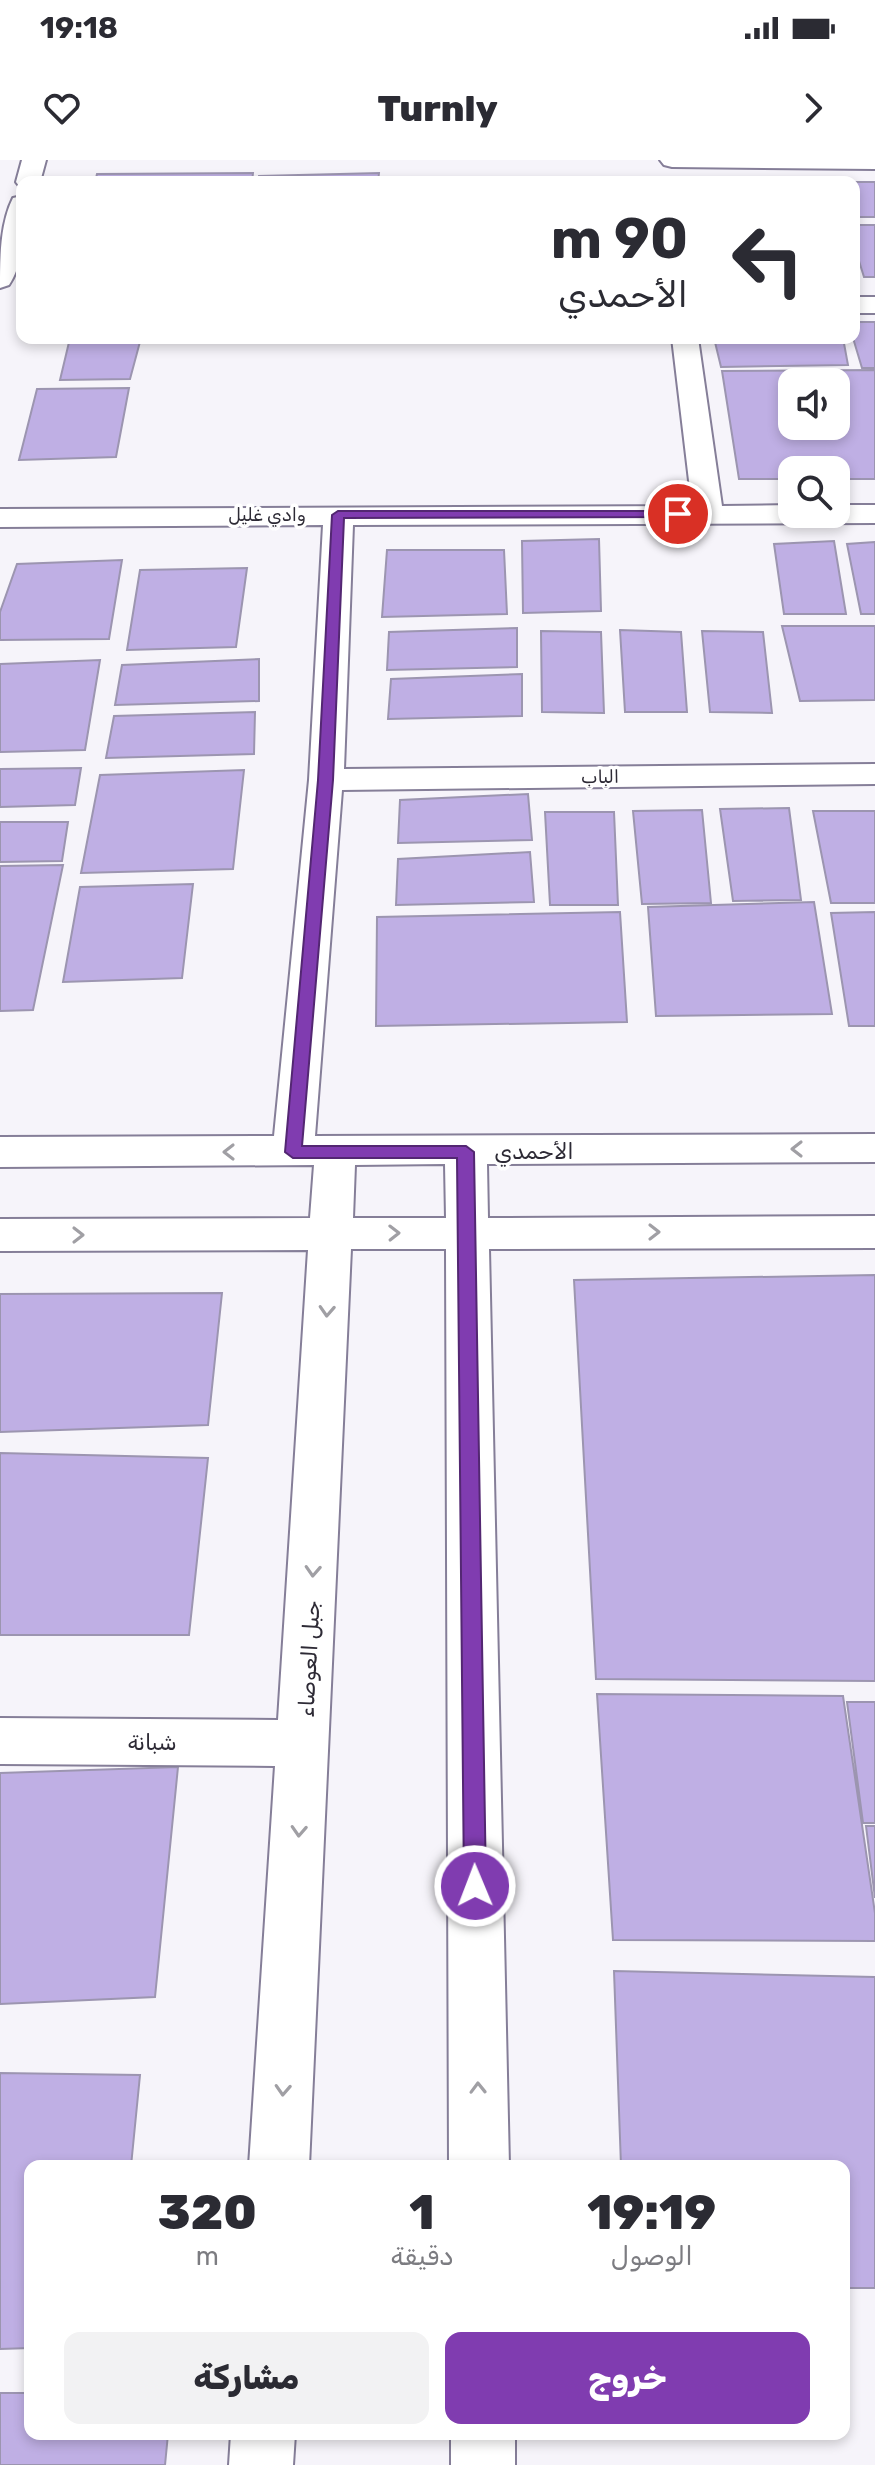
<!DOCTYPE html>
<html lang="ar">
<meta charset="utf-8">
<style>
body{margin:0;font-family:Rubik,"Noto Sans Arabic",sans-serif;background:#f2f2f3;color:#2b2b33;direction:rtl;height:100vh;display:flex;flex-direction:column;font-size:30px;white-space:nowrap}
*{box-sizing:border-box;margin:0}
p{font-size:26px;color:#7c7c81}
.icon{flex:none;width:44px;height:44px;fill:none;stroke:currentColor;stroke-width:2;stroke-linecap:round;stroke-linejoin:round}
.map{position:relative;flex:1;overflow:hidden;direction:ltr}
.side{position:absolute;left:24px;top:2000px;width:826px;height:280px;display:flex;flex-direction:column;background:#fff;border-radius:16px;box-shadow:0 4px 12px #0003;direction:rtl}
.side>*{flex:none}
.banner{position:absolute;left:16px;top:16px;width:844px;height:168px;border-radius:16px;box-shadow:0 4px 12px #0003;direction:rtl;background:#fff;color:#2b2b33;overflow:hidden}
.tools{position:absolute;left:778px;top:208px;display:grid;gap:16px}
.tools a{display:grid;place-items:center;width:72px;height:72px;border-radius:16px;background:#fff;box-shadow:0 4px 12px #0003;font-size:40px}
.pin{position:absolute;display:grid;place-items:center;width:68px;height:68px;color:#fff;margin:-34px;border:4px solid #fff;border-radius:50%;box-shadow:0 2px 8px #0007}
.me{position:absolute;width:88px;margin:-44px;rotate:359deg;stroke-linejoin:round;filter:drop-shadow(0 0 6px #0008)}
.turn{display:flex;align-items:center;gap:28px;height:168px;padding:0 40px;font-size:36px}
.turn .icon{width:104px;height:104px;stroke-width:2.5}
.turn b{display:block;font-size:56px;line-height:68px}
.eta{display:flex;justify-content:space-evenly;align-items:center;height:136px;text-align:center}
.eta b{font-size:48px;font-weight:800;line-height:56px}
.cta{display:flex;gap:16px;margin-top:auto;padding:16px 40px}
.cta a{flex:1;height:92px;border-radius:16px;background:#803cb0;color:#fff;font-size:32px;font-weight:800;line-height:92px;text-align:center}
.cta a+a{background:#f2f2f3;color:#2b2b33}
.status{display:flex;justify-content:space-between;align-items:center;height:56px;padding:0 40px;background:#fff;direction:ltr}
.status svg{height:22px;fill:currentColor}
header{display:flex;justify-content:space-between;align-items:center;height:104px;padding:0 40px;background:#fff;font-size:36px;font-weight:800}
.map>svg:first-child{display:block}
.building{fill:#bfafe4;stroke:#9c95b0;stroke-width:2;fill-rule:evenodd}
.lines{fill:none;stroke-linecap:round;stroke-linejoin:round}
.minor-casing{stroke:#857e98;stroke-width:4}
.minor{fill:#fff;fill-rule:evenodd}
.oneway{stroke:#a09fa4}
.route{fill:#803cb0;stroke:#532772;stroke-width:2}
.labels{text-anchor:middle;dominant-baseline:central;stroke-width:7;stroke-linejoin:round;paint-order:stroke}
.far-street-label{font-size:18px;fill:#2d2a35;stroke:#fff}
.street-label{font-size:22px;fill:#2d2a35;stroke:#fff}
</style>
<div class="status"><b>19:18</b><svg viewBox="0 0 49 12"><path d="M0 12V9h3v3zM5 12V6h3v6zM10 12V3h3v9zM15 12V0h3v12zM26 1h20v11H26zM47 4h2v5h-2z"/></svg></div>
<header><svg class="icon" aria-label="forward" viewBox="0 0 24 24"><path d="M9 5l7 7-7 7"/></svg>Turnly<svg class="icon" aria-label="heart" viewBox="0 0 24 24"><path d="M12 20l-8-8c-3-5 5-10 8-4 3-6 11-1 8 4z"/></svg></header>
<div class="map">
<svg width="875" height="2305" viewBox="0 0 875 2305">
<rect width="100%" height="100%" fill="#f6f4fa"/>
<path class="building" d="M253,13L252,22H95L97,14Z
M379,13L378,22H258L259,16Z
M392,18H440V22H391Z
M456,18H506V22H456Z
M846,22H875V57H854V22Z
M854,65H875V117H864L854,85Z
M854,162H875V208H862L853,178Z
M70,178H141L130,219L60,220Z
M714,178H843L848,205L721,207Z
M875,210V319H836V310H792V319H739L722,211ZM792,222H836V266H792Z
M129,228L116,297L19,300L37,229Z
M599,379L601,451L523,453L522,381Z
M834,381L846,454H784L774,384Z
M875,382V454H861L847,384Z
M387,390H504L507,454L382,457Z
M122,400L109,479L0,480V452L17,404Z
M247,408L236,487L127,490L140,410Z
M782,466H875V540L800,541Z
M517,468V507L387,510L389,472Z
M620,470L681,472L687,552H625Z
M541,471L601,472L604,553L542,552Z
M702,471L763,472L772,553L710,552Z
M259,499V541L115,545L122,505Z
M100,500L85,590L0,592V504Z
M522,514V556L388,559L391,519Z
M255,552L254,594L106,598L114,556Z
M81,608L75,645L0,647V609Z
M244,610L233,709L81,713L100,615Z
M528,634L532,680L398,683L400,640Z
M789,648L801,740L733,741L720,649Z
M702,650L711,743L642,744L633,651Z
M813,651H875V743H831Z
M545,652H614L618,745H550Z
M0,662H68L62,701L0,702Z
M530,692L534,742L396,745L398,699Z
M63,705L33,850L0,851V706Z
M193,724L182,818L63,822L80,727Z
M814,742L832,854L656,856L648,747Z
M620,752L627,862L376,866L377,757Z
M875,752V866H849L831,753Z
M875,1115V1521L596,1519L574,1120Z
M222,1133L208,1265L0,1272V1134Z
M0,1293L208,1298L189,1475H0Z
M597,1534L843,1536L875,1753V1781L613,1780Z
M847,1542H875V1663H863Z
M178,1607L155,1837L0,1844V1613Z
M866,1666H875V1738Z
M614,1811L875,1817V2128H844V2006H621Z
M0,1913L140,1915L131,2006H30V2188L0,2189Z
M0,2233H30V2274H168L165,2305H0Z"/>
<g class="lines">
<g class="minor-casing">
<path id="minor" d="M22,0H46L40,22H22V28L20,27L16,22Z
M660,0H875V9L672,7L664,5Z
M22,36C22,64 26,100 9,125L0,128C0,98 0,64 13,38Z
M854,137H875V153H854Z
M672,178H698L722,346L792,345V354H836V345H875V363L353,365L344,609L875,604V624L342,630L315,976L875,974V1002L487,1004L488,1058L875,1056V1088L489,1089L509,2006H449L446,1089H351L309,2006H249L275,1606L0,1604V1558L278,1560L308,1090L0,1091V1059L310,1058L314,1005L0,1007V977L274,976L309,620L323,365L0,367V349L692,346ZM445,1004L446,1058H353L355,1005Z
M231,2274H295L293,2305H229Z
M451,2274H515V2305H451Z"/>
</g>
<use href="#minor" class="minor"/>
</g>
<defs><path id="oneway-chevron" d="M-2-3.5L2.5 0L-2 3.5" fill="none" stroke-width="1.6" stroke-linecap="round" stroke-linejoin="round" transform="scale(2)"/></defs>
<g class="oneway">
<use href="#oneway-chevron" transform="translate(797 989) rotate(180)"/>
<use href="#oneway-chevron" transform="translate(229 992) rotate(-180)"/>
<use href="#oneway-chevron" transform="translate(654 1072)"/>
<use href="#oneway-chevron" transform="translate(394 1073) rotate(-1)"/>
<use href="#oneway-chevron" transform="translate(78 1075)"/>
<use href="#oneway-chevron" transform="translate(327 1151) rotate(93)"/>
<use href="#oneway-chevron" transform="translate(313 1411) rotate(93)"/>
<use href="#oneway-chevron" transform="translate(299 1671) rotate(93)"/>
<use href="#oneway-chevron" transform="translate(478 1928) rotate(-91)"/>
<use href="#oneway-chevron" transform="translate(283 1930) rotate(93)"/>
</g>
<path class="route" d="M678,351L684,354L682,357L344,358L333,620L302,986H466L474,992L486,1726L483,1733L475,1736L467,1733L464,1726L457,998H293L285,992L318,620L332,355L338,351Z"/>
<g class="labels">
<g class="far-street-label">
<text x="267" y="355">وادي غليل</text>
<text transform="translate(600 617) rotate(-1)">الباب</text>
</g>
<g class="street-label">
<text x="534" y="991">الأحمدي</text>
<text transform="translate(309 1499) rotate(-87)">جبل العوصاء</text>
<text x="152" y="1582">شبانة</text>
</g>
</g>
</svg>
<div class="tools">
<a><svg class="icon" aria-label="sound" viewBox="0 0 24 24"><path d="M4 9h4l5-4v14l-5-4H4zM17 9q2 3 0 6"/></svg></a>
<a><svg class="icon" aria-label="search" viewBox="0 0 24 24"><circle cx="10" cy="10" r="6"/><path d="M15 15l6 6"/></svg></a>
</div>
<div class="pin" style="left:678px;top:354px;background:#d93025"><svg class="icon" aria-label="arrive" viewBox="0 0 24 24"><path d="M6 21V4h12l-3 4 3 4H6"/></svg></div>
<svg class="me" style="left:475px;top:1726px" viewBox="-20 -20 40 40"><circle r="17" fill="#803cb0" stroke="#fff" stroke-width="3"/><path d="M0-11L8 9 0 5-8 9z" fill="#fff"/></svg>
<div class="banner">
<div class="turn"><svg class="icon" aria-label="left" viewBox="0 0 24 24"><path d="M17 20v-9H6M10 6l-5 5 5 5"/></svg><div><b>90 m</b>الأحمدي</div></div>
</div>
<section class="side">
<div class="eta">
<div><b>19:19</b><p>الوصول</p></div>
<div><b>1</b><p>دقيقة</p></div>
<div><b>320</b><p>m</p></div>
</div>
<div class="cta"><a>خروج</a><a>مشاركة</a></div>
</section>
</div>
